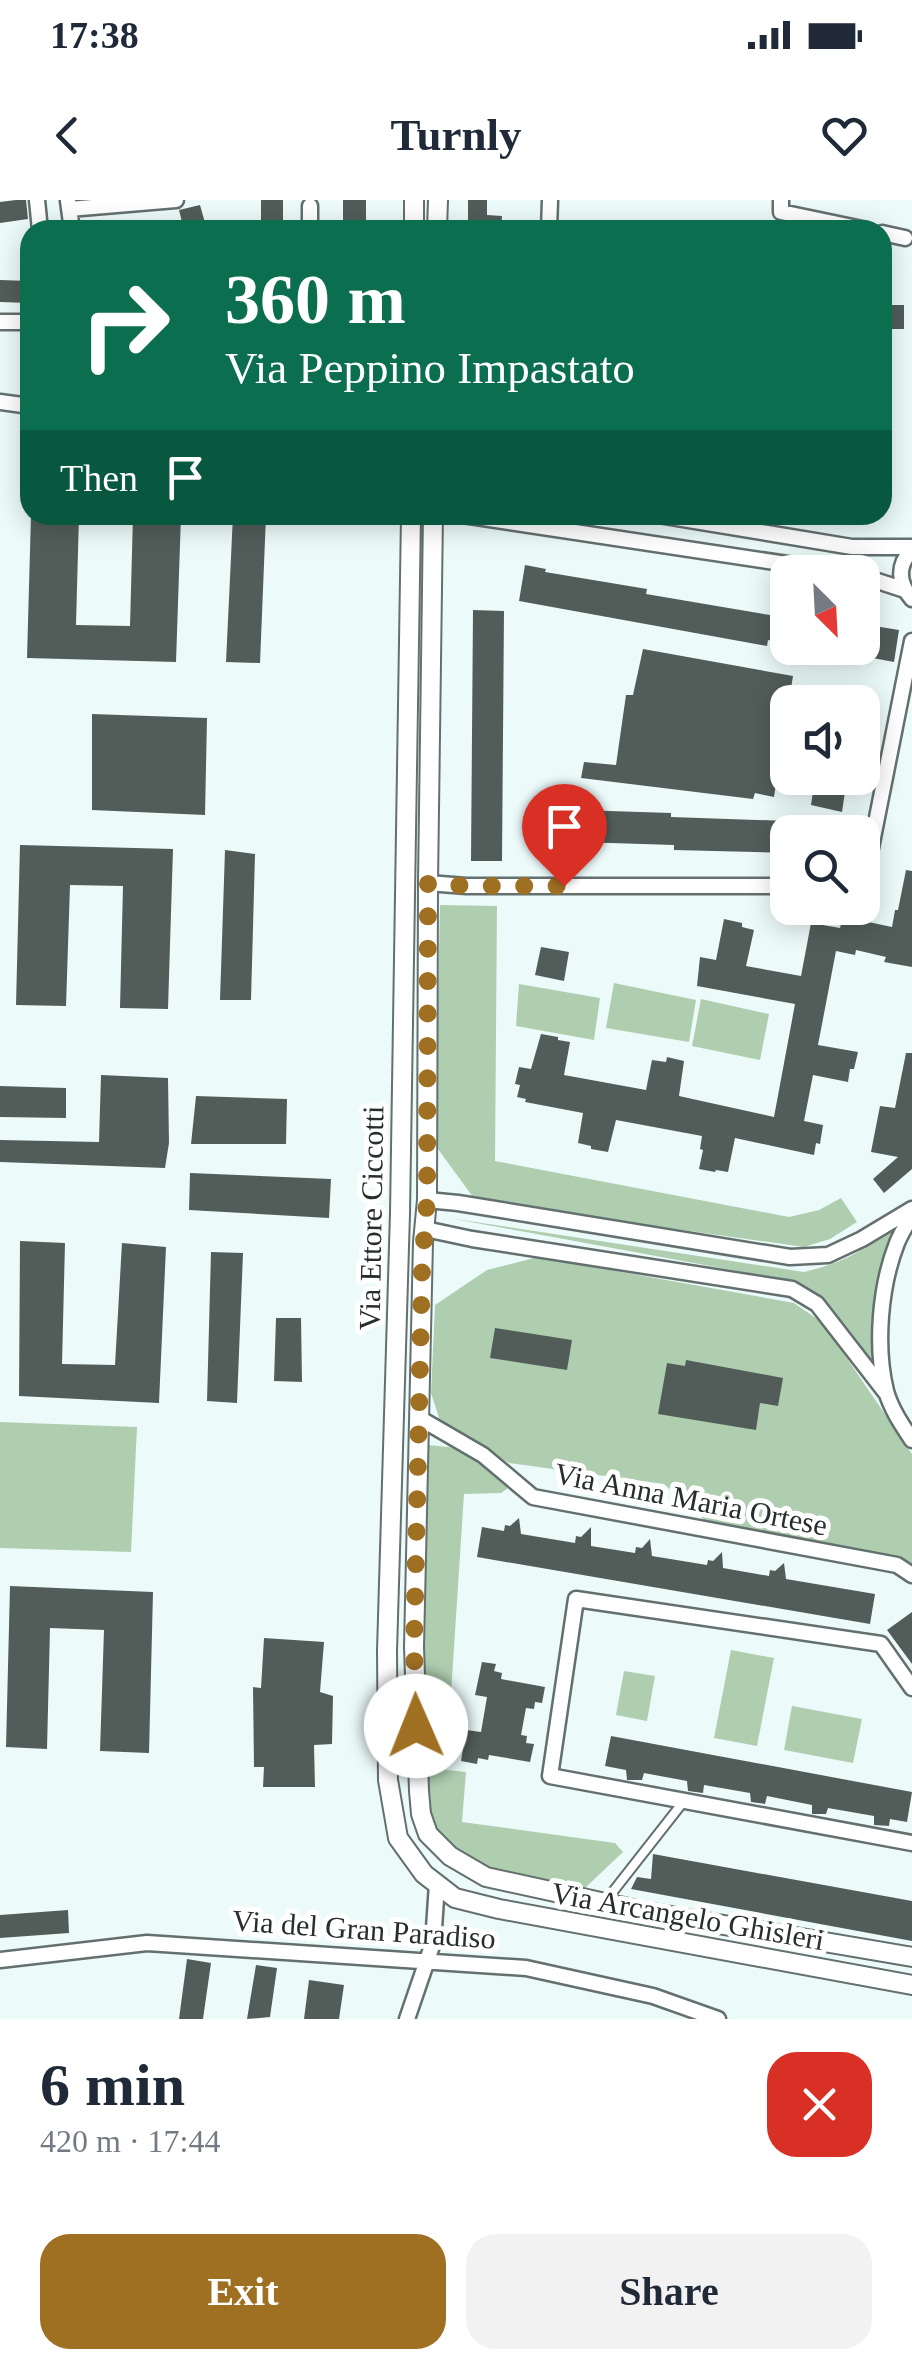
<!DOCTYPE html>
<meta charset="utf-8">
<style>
body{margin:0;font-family:Georgia,serif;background:#f2f2f3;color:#1f2937;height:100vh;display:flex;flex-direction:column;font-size:38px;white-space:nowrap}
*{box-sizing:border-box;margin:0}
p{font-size:32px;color:#747a83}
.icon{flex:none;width:55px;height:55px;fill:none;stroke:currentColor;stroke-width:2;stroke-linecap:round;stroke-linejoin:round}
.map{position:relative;height:1819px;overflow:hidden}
.panel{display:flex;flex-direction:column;background:#fff;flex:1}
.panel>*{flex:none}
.guide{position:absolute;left:20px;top:20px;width:872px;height:305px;border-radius:30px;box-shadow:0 5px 25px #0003;background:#0b6e4f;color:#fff;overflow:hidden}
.needle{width:65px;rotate:156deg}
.tools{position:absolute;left:770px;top:355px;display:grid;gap:20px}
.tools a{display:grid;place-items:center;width:110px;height:110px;border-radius:20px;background:#fff;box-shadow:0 5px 25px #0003;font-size:50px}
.pin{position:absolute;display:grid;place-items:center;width:85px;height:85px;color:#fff;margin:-102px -42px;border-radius:50% 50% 50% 0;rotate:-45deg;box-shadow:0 0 10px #0007}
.pin .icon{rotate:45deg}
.me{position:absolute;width:110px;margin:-55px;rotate:359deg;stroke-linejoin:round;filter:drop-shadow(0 0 8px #0008)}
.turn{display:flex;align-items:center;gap:35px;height:210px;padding:0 40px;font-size:45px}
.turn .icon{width:130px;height:130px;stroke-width:2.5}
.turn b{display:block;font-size:70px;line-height:85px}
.then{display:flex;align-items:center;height:95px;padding:0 40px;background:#0003;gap:20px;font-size:38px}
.round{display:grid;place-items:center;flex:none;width:105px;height:105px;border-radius:30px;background:#f2f2f3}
.overview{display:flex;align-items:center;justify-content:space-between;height:170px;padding:0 40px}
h1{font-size:60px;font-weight:700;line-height:75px}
.primary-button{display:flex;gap:20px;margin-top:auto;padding:20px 40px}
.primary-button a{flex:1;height:115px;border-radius:30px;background:#9f6f22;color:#fff;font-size:40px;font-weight:700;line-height:115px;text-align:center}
.primary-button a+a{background:#f2f2f3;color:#1f2937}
.status{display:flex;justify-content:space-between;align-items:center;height:70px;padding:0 50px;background:#fff;direction:ltr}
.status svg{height:28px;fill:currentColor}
header{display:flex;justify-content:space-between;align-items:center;height:130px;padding:0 40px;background:#fff;font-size:45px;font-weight:700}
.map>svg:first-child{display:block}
.green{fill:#afceb0}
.building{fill:#525d59}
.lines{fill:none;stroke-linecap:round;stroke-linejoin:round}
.service-casing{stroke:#63706f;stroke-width:12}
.minor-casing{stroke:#63706f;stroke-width:19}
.tertiary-casing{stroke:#63706f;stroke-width:22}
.service{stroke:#fff;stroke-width:8}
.minor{stroke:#fff;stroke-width:14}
.tertiary{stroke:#fff;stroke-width:18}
.route{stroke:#9f6f22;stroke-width:18;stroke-dasharray:0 32.4}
.labels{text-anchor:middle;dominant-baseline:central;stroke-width:10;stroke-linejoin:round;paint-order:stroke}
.street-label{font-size:30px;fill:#282d2d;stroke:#fff}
</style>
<div class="status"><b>17:38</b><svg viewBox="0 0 49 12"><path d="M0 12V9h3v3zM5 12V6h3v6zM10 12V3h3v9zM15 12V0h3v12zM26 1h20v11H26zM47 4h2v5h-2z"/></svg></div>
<header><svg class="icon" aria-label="back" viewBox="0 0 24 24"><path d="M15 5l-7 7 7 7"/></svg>Turnly<svg class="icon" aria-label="heart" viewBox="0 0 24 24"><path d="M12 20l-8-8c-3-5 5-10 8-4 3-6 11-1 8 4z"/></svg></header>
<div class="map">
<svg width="912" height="1819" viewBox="0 0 912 1819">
<rect width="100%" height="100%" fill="#ecfbfa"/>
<path class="green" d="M440,705L497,706L495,961L789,1017L819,1010L841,998L857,1022L830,1039L804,1047L490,1003L473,997L435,945Z
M614,783L696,800L689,842L606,828Z
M519,784L600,798L594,840L516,826Z
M701,799L769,814L760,860L692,846Z
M449,1018L804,1072C840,1063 858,1055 886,1031L893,1032C879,1076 866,1118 873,1165L820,1098L797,1082Z
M538,1057L794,1103L823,1123L912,1254V1378L854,1357L719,1333L664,1284L509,1263L477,1246L440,1221L431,1193L435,1105L487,1070Z
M0,1222L137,1227L131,1352L0,1348Z
M428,1245L449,1247L479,1256L508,1288L501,1293L464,1294L446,1570L466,1572L462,1622L615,1643L623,1652L585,1688L475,1673L421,1614Z
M731,1450L774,1458L757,1546L714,1538Z
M624,1471L655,1476L647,1521L616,1515Z
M792,1506L862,1519L853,1563L784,1550Z"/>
<path class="building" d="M16,0H26L28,19L0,23V2Z
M261,0H283V30H261Z
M343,0H366V30H343Z
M468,0H487V15L502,16L501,30H468Z
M200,5L207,30H184L179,10Z
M0,80L30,81V103L0,102Z
M882,105H904V129H882Z
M31,315H79L76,425L130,426L133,315H181L176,462L27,458Z
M233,315H266L260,463L226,462Z
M525,365L546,369L545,372L647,389L646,394L776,416L781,389L788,390V444L768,440L767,446L519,401Z
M473,410L504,411L502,661H471Z
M862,424L899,430L894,462L862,456Z
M643,449L793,476L774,597L755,593L753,599L581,578L584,562L616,565L626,495H633Z
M92,514L207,518L205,615L92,610Z
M815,578H847L842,612L811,605Z
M548,609L671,613V617L788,621V653L674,650V645L547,641Z
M20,645L173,649L168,809L120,808L123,686L70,685L66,806L16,805Z
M225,650L255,654L251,800H220Z
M906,670L912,671V767L884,762L886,757L856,750L855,755L836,751L818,845L858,852L854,869H850L848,882L813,875L804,921L823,925L820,944L816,943L814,955L735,938L728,972L716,970L715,972L699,969L703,950L700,949L702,936L616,920L608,952L591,949V946L578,943L583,913L525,902L526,899L517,897L520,885L515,884L519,867L531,869L541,834L558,837V840L570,842L564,875L646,890L652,860L666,862L667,857L684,861L679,896L774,917L795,804L697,786L700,757L716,760L724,719L742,723V727L754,730L746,766L801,776L811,723L840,728L842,720L853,722L854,719L892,727L895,710H898Z
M541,747L569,752L564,781L535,775Z
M906,853H912V969L884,993L873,979L898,957L871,952L880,906L895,908Z
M101,875L168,878L169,943L165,968L0,962V940L99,942Z
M0,886L66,888V918L0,917Z
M196,896L287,899L286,944H191Z
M190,973L331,979L329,1018L189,1010Z
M20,1041L65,1043L62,1164L115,1165L122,1043L166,1047L159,1203L19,1196Z
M211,1052L243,1053L237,1203L207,1201Z
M276,1118H301L302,1182L274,1181Z
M495,1128L572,1140L567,1170L490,1158Z
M686,1160L783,1178L778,1206L760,1203L756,1230L658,1214L667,1163L685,1166Z
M519,1318L521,1334L575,1343L576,1336L581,1337L591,1327V1346L635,1353L636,1347L642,1348L650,1339L652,1356L707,1365L708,1360L713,1361L722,1352L723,1368L769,1376L770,1370L775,1371L784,1363L786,1379L875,1394L870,1424L477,1357L482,1327L504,1331L505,1325L510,1326Z
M10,1386L153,1392L149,1553L100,1551L104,1430L50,1428L47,1549L6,1547Z
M912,1412V1464L887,1430Z
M264,1438L324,1442L320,1492L333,1496L332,1544L314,1545L315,1587H263L264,1567H254L253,1487L261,1488Z
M482,1462L496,1464L494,1471L502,1473L501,1479L545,1487L542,1503L535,1502L534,1509L526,1508L521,1535L527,1536L526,1543L534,1544L530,1562L489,1555L488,1560L478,1558L477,1564L461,1561L466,1530L481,1532L487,1497L475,1495Z
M611,1536L912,1592L907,1622L890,1619L889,1626L874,1625V1616L828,1608L826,1614H812V1605L767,1596L765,1604L751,1602L750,1593L704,1585L703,1593L688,1591L687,1581L644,1573L642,1580H627L626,1570L605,1566Z
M653,1654L912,1701V1741L631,1689L637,1677L651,1679Z
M68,1710L69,1733L0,1738V1715Z
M187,1759L211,1763L203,1819H179Z
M256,1765L277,1768L270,1817L247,1819Z
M309,1780L344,1785L339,1819H304Z"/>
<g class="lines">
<g class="service-casing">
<path id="service" d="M604,1703L684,1601"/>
</g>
<g class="minor-casing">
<path id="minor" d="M37,0L40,30
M781,0V12L867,30
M68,1L72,30
M69,9L176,0
M310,30V6
M549,30L550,0
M882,33L905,38
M0,122H30
M0,202L30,206
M463,315L840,372
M658,315L852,347H912
M912,350C897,365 898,383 912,399
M862,376L905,390
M862,664L869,658L912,441
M428,683L466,686H788
M427,1000L458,1003L790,1057L828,1055L862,1039L912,1009
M912,1015C907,1024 901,1033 897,1043C880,1086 875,1146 886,1191C891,1209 902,1225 912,1240
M425,1029L472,1039L792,1089L817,1104L886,1193
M421,1219L483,1255L533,1297L897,1365L912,1375
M912,1488L881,1444L576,1399L550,1576L912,1643
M0,1760L147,1743L526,1768L653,1796L718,1819
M407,1819L433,1743L437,1684"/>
</g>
<g class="tertiary-casing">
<path id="tertiary" d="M414,30V0
M437,30L438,0
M411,315L400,1013L387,1451L388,1580L398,1638L424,1674L455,1698L499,1709L912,1785
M433,315L428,683L427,1000L423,1042L414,1447L419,1591L421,1614L428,1634L450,1656L486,1677L642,1711L912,1757"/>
</g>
<use href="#service" class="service"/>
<use href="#minor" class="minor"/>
<use href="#tertiary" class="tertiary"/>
</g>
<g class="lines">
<path class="route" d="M416,1526L414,1448L422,1069L427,1000L428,683L466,686H564"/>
</g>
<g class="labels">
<g class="street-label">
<text transform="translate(371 1018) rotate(-89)">Via Ettore Ciccotti</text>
<text transform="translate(691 1299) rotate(11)">Via Anna Maria Ortese</text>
<text transform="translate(688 1716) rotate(10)">Via Arcangelo Ghisleri</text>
<text transform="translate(364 1729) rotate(4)">Via del Gran Paradiso</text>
</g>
</g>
</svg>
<div class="tools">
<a><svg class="needle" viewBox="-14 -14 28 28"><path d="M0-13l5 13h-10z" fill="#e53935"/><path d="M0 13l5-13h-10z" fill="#747a83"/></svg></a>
<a><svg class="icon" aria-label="sound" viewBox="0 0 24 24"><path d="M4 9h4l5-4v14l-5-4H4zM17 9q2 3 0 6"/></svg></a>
<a><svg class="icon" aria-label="search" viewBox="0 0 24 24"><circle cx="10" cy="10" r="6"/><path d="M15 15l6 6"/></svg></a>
</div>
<div class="pin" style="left:564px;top:686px;background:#d93025"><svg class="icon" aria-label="arrive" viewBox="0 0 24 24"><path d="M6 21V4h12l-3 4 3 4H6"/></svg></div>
<svg class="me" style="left:416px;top:1526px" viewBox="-20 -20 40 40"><circle r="19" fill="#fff"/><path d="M0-13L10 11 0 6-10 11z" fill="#9f6f22"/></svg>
<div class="guide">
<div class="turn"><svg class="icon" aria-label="right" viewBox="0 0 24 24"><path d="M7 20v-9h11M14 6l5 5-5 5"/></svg><div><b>360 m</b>Via Peppino Impastato</div></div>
<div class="then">Then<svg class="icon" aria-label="arrive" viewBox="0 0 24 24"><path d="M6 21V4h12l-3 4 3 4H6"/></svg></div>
</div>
</div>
<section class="panel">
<div class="overview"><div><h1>6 min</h1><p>420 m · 17:44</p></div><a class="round" style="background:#d93025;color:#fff"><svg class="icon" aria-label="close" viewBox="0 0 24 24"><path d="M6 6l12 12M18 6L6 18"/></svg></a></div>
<div class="primary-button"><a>Exit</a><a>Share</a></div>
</section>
